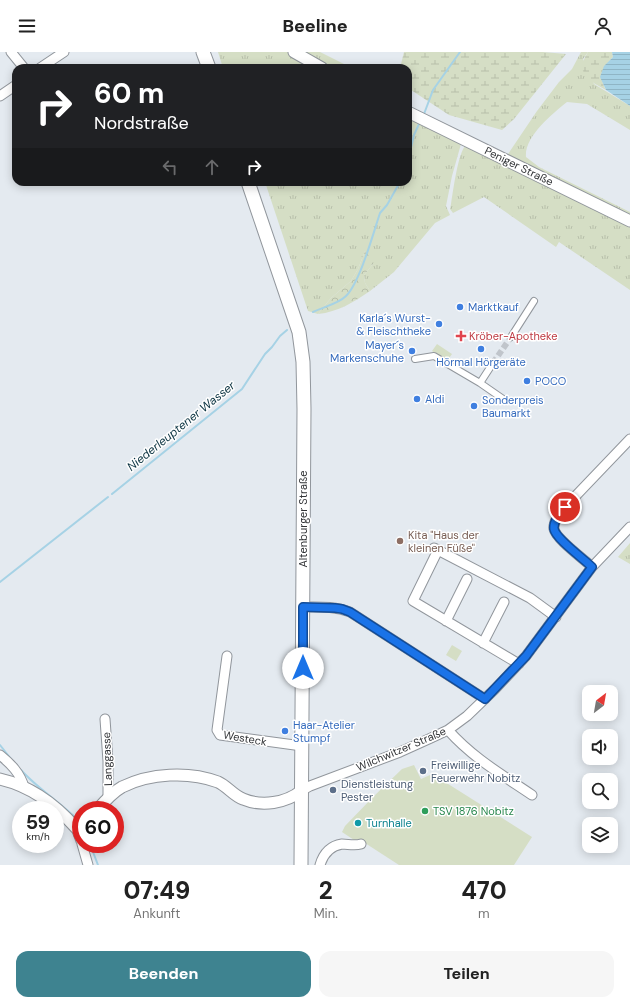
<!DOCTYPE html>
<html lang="de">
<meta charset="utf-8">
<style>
body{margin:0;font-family:"DM Sans",sans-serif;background:#f6f6f6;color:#222;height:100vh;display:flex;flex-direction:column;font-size:15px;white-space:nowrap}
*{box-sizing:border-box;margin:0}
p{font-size:13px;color:#767676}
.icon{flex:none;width:22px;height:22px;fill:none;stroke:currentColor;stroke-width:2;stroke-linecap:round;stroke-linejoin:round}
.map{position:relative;height:813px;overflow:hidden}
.sheet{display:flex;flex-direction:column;background:#fff;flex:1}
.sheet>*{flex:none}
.guide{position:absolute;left:12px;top:12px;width:400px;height:122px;border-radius:12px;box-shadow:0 2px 10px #0003;background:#202124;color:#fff;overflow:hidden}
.needle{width:26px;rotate:31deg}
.controls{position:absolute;left:582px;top:633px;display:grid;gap:8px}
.controls a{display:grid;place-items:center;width:36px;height:36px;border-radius:8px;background:#fff;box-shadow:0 2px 10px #0003;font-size:20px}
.speed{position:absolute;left:12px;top:749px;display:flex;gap:8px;font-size:20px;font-weight:700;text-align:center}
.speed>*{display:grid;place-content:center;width:52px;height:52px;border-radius:50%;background:#fff;box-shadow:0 2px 10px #0003;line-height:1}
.speed small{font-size:10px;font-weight:400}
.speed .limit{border:6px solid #d22;background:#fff;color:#111}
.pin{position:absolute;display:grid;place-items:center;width:34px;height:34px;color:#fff;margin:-17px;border:2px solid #fff;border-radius:50%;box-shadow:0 1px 4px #0007}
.me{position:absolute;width:44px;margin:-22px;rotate:0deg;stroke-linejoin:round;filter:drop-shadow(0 0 3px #0008)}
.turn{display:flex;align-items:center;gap:14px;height:84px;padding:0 16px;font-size:18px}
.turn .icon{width:52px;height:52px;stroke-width:2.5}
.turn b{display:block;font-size:28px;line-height:34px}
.lanes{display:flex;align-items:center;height:38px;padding:0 16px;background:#0003;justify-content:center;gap:20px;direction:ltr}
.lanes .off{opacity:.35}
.eta{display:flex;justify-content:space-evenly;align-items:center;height:68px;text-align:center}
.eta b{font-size:24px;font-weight:800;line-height:28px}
.button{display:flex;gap:8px;margin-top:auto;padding:8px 16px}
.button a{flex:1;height:46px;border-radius:12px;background:#3e8390;color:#fff;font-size:16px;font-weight:800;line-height:46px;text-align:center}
.button a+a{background:#f6f6f6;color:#222}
header{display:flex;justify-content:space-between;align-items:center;height:52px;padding:0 16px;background:#fff;font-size:18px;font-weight:800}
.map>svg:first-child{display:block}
.grass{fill:url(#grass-tufts)}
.forest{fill:url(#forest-crowns)}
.wetland{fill:url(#wetland-marsh)}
.green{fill:#d5dec5}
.water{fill:url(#water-rules)}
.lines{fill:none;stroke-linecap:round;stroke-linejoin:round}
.stream{stroke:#a6d2e5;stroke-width:2}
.pedestrian-tunnel{stroke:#c0c5cb;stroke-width:6;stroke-dasharray:6 3;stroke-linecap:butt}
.pedestrian-casing{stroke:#91969c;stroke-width:8}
.minor-casing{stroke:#91969c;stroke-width:11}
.tertiary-casing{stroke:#91969c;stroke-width:13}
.primary-casing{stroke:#91969c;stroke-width:15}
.pedestrian{stroke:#fff;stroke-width:6}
.minor{stroke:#fff;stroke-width:9}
.tertiary{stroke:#fff;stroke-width:11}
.primary{stroke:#fff;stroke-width:13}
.route-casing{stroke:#114b97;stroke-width:10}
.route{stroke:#1a73e8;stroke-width:7}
.shop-dot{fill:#3f7fe0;stroke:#fff;stroke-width:1.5}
.health-dot{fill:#e0444e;stroke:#fff;stroke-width:1.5}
.education-dot{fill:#8d6e63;stroke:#fff;stroke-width:1.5}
.service-dot{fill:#5c6f8a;stroke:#fff;stroke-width:1.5}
.leisure-dot{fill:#2e9e5b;stroke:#fff;stroke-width:1.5}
.culture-dot{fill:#0f9aa8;stroke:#fff;stroke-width:1.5}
.labels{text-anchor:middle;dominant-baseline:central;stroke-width:3;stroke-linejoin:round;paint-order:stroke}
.street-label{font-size:11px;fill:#313336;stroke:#fff}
.shop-label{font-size:11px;fill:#366cbe;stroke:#fff;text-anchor:start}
.health-label{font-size:11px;fill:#be3a42;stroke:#fff;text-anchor:start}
.education-label{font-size:11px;fill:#785e54;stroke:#fff;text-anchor:start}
.service-label{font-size:11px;fill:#4e5e75;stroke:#fff;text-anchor:start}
.leisure-label{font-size:11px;fill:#27864d;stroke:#fff;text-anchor:start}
.culture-label{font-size:11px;fill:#0d838f;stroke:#fff;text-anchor:start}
.water-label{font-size:12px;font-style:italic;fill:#0c3442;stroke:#fff}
</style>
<header><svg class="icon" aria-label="menu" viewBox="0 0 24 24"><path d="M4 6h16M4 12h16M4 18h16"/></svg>Beeline<svg class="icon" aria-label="person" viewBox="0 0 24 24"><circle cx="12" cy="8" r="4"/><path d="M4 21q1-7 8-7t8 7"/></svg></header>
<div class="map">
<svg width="630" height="813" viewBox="0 0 630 813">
<defs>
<pattern id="grass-tufts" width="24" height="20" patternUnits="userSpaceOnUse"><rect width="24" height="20" fill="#d5dec5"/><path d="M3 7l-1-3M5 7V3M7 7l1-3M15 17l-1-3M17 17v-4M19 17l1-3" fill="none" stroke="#b7bfaa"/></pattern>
<pattern id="forest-crowns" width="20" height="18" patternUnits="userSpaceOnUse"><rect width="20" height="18" fill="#d5dec5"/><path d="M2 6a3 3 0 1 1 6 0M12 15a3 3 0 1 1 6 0" fill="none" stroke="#b7bfaa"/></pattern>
<pattern id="wetland-marsh" width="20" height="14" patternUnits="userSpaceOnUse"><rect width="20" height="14" fill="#d5dec5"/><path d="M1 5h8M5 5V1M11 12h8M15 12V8" fill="none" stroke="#b7bfaa"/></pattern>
<pattern id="water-rules" width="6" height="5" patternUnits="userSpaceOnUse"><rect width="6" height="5" fill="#a6d2e5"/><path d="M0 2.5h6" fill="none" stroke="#8fb5c5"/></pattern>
</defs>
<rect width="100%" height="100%" fill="#e4eaf0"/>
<path class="grass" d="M218,0H320L352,16H223Z
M581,0H588L583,7L594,32L630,54V78L587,52L567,50C552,62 524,85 526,105L539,115L630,160V165L509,104L508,102L537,59L559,30L572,17Z
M408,63L461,92L452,124L446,154L450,163L435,171L394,220L370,239L365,231L364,223L373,212L365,199L358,217L351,229L331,246L318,262L308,259L265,130H408Z
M466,93L630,173V238L559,190L556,195L484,145L453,161L450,157L451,152C453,140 458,100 466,93Z
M437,292L452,302L447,309L432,299Z
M630,491V512L618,505Z"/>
<path class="forest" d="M365,199L370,200L374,206L373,212L364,223L365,231L370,239C354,250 338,260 318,262L331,246L351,229L358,217Z"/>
<path class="wetland" d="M404,0H543L566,2L514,67L502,78L449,63L408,36V16H400Z
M588,0H612L613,5C603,15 598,25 606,38C589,29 574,21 588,0Z"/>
<path class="green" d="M452,593L462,599L456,609L446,603Z
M414,713L421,727L430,723L438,729L445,730L532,785L514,813H399L365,791L363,794L342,780L345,774L373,745L402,717Z"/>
<path class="water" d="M612,0H630V54L606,38L600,25L604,14L613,5Z"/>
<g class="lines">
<path class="stream" d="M424,62L433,38L460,0
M408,108L414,83L419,72
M313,260C323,255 338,252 346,244C360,230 373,182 380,161L387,153L400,130
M112,442L242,337L265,302L272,295L280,284L287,278
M0,530L108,445
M0,693L11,707
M21,718C38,737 61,751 79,769
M90,792L98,813"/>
<path class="pedestrian-tunnel" d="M493,311L511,285"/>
<g class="pedestrian-casing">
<path id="pedestrian" d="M511,285L534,249
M415,307L434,304L480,331L506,349
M480,331L493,311"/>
</g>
<g class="minor-casing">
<path id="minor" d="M11,0L24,16
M40,16L64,0
M0,44L16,33
M434,496L530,546L556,565
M438,498L413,549L519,612
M592,515C584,507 556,487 554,477C553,469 560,461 565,455L630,387
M303,555C319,555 335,554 350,560L485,647
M446,569L467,527
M483,591L504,550
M227,604L217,678L220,683L302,694
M105,667L108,709V747
M448,678C473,706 501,722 532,743
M0,703C11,712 20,721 24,735
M301,739L310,734L400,700L431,686L448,678L467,664L495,637L526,604L592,515L630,475
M76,776L81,789
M82,792L88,813
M320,813C323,803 329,794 342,792C348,792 354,794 361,792"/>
</g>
<g class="tertiary-casing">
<path id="tertiary" d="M294,0L322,16
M408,60L630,169
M0,727C31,734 56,753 76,776L81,773
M97,758C104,750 113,740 122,735C150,721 189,719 218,730C227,734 234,744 243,747C262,755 286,751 301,739"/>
</g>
<g class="primary-casing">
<path id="primary" d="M203,0L209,16
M248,130L299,280L303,310L304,357L301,813"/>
</g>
<use href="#pedestrian" class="pedestrian"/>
<use href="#minor" class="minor"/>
<use href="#tertiary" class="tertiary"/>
<use href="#primary" class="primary"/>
</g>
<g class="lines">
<g class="route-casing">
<path id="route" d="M303,616V555L335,556L342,557L350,560L485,647L526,604L592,515C584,507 556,487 554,477C553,469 560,461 565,455"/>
</g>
<use href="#route" class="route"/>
</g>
<g class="shop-dot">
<circle cx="460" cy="255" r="4"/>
<circle cx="439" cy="272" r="4"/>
<circle cx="481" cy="297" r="4"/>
<circle cx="412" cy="299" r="4"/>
<circle cx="527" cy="329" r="4"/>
<circle cx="417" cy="347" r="4"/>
<circle cx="474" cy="354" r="4"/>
<circle cx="285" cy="679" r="4"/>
</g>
<path class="health-dot" d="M459 278h4v4h4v4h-4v4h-4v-4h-4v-4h4z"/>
<circle class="education-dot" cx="400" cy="489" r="4"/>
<g class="service-dot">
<circle cx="423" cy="719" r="4"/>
<circle cx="333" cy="738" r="4"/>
</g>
<circle class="leisure-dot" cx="425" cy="759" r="4"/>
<circle class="culture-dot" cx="358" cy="771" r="4"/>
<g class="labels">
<g class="street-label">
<text transform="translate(519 114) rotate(26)">Peniger Straße</text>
<text transform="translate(303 467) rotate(-90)">Altenburger Straße</text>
<text transform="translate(245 686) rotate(10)">Westeck</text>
<text transform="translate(401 697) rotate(-23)">Wilchwitzer Straße</text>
<text transform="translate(107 707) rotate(-92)">Langgasse</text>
</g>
<g class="shop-label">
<text x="468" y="255">Marktkauf</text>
<text x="431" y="266" text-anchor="end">Karla´s Wurst-<tspan x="431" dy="13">&amp; Fleischtheke</tspan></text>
<text x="404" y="293" text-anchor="end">Mayer´s<tspan x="404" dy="13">Markenschuhe</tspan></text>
<text x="481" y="310" text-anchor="middle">Hörmal Hörgeräte</text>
<text x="535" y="329">POCO</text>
<text x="425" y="347">Aldi</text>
<text x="482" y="348">Sonderpreis<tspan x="482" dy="13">Baumarkt</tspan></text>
<text x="293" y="673">Haar-Atelier<tspan x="293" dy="13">Stumpf</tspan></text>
</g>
<g class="health-label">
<text x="469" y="284">Kröber-Apotheke</text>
</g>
<g class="education-label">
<text x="408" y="483">Kita "Haus der<tspan x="408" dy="13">kleinen Füße"</tspan></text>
</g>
<g class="service-label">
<text x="431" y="713">Freiwillige<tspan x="431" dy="13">Feuerwehr Nobitz</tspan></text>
<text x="341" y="732">Dienstleistung<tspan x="341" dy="13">Pester</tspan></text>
</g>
<g class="leisure-label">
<text x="433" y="759">TSV 1876 Nobitz</text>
</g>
<g class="culture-label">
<text x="366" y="771">Turnhalle</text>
</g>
<g class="water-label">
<text transform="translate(181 374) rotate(-39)">Niederleuptener Wasser</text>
</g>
</g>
</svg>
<div class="controls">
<a><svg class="needle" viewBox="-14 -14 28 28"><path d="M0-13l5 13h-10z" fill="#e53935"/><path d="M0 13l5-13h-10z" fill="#767676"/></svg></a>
<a><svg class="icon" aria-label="sound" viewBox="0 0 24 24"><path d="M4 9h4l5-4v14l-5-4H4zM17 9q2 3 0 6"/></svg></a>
<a><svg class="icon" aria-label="search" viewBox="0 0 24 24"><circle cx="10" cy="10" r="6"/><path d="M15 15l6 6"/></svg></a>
<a><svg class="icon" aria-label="layers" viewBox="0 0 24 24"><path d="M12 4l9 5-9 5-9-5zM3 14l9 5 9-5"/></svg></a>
</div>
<div class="speed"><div>59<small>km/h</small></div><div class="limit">60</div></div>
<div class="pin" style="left:565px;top:455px;background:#d93025"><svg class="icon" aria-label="arrive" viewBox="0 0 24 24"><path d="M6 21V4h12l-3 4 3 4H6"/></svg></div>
<svg class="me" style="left:303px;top:616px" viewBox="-20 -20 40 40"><circle r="19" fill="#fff"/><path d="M0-13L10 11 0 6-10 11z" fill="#1a73e8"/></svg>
<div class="guide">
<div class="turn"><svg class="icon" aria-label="right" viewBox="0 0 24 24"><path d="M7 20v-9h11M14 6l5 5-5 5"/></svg><div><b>60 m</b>Nordstraße</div></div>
<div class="lanes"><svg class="icon off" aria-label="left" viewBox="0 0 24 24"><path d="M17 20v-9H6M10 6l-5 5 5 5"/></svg><svg class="icon off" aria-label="ahead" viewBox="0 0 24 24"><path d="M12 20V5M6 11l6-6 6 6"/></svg><svg class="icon" aria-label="right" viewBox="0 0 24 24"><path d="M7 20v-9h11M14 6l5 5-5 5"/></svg></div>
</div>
</div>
<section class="sheet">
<div class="eta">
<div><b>07:49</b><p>Ankunft</p></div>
<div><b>2</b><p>Min.</p></div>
<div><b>470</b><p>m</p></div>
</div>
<div class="button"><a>Beenden</a><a>Teilen</a></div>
</section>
